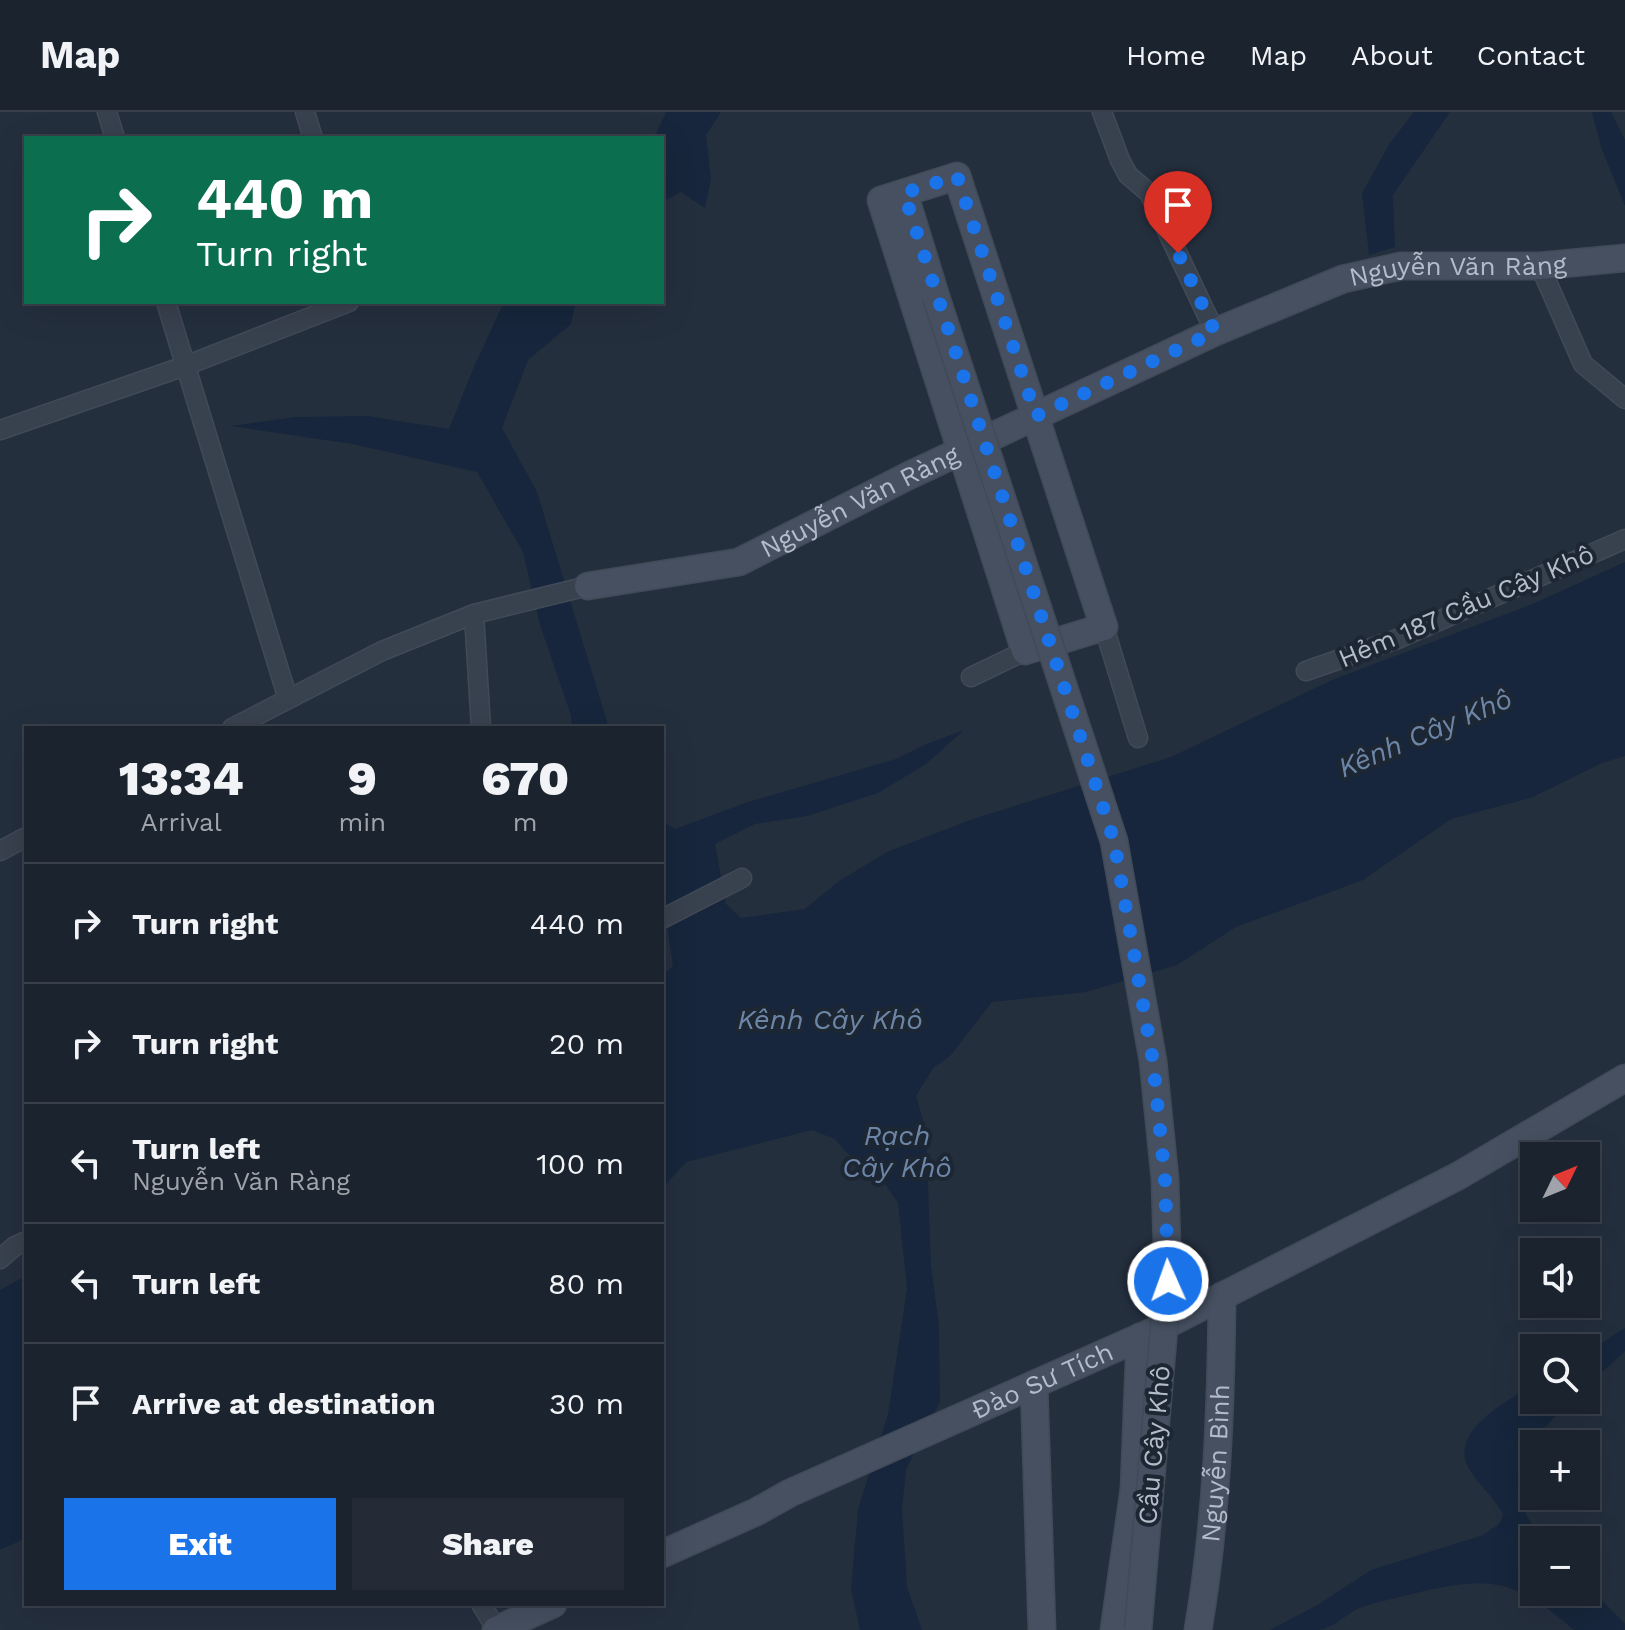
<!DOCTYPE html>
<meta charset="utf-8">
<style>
body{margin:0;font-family:"Work Sans",sans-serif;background:#242b36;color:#f1f3f6;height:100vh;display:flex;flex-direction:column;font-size:30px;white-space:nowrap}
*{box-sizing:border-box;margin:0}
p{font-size:26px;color:#a0a4aa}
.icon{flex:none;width:44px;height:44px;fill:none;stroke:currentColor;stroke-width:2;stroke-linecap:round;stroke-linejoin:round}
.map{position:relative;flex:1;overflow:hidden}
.drawer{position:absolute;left:24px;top:614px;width:640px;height:880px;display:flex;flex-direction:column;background:#1b232e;border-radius:0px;box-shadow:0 8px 32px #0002,0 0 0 2px #39404a}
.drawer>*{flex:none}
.banner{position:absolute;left:24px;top:24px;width:640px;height:168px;border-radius:0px;box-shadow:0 8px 32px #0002,0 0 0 2px #39404a;background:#0b6e4f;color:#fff;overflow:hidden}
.needle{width:52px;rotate:47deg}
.fabs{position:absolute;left:1520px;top:1030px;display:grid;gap:16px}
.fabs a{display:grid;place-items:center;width:80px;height:80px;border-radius:0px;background:#1b232e;box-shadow:0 8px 32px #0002,0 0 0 2px #39404a;font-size:40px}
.pin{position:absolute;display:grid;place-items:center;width:68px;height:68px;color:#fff;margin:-82px -34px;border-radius:50% 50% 50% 0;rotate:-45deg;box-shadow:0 0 8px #0007}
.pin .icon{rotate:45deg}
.me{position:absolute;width:88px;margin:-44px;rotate:358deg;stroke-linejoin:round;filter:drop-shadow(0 0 6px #0008)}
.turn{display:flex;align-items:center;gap:28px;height:168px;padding:0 40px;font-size:36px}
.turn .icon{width:104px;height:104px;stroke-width:2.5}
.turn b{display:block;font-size:56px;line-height:68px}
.eta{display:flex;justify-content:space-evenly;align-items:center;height:136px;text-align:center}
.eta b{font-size:48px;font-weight:800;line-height:56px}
.cta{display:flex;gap:16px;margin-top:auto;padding:16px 40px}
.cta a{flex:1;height:92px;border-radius:0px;background:#1a73e8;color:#fff;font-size:32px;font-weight:800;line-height:92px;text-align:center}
.cta a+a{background:#242b36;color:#f1f3f6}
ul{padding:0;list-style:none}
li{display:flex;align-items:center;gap:24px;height:120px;padding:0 40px;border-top:2px solid #39404a}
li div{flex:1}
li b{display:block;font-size:30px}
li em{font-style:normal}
header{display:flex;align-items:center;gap:48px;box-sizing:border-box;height:112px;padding:0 40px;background:#1b232e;border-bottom:2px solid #39404a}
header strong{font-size:38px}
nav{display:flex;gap:44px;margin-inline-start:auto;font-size:28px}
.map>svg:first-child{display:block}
.water{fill:#17263c}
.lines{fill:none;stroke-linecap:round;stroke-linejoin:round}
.street-casing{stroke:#414a57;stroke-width:21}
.secondary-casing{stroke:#414a57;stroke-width:29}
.street{stroke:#38414e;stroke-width:18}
.secondary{stroke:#465061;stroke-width:26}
.secondary-bridge-casing{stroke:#414a57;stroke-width:29;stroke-linecap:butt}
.secondary-bridge{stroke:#465061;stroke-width:26}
.route{stroke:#1a73e8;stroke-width:14;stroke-dasharray:0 25.2}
.labels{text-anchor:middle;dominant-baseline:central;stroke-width:8;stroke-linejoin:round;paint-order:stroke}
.street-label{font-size:26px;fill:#b4bcc9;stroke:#1d2633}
.water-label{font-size:28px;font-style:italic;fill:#6d86a8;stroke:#1d2633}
</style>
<header>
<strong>Map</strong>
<nav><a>Home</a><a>Map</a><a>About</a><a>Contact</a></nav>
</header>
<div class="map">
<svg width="1625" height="1518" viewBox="0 0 1625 1518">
<rect width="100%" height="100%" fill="#242f3e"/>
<path class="water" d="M666,0H721L706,23L711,67L705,96L681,80L662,90V26H654Z
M1414,0H1450L1393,83L1395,135L1369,143L1362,81L1390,31Z
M1592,0H1611L1625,28V94L1601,35Z
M504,190H576L571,212L528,248L502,316L537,380L609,616H572L571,603L540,513L523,440L477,360L352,332L231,314L295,305L368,304L449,317L473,257Z
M1625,450V644L1602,651L1533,685L1451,707L1363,768L1236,815L1177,853L1086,880L992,890L950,944L933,956L916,984L926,1018L931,1153L939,1214L940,1290L906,1358L902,1397L907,1475L922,1518H860L851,1477L858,1397L888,1302L907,1177L898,1091L883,1069L863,1049L848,1042L835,1027L812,1018L686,1050L662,1077V864L673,854L662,780V709L675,717L748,690L896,647L924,633L964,618L926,652L878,681L807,704L755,712L715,732L726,792L741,806L805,797L839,769L889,739L973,707L1171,645L1332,568L1535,491Z
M26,1164V1426L0,1438V1178Z
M1625,1216V1239L1586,1275V1241Z
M1534,1273V1288H1572C1547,1312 1512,1346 1519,1384C1522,1400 1534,1415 1544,1428H1534V1480H1586V1472L1625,1512V1518H1574C1516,1467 1490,1463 1416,1481C1398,1486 1379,1489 1362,1495C1348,1500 1334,1516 1319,1518C1303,1518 1286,1518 1270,1518L1319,1492L1371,1458L1483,1423L1500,1411L1503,1402C1494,1385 1479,1373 1469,1357C1447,1320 1508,1288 1534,1273Z"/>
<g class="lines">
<g class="street-casing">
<path id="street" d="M107,0L115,26
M305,0L313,26
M1102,0L1120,48L1128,63L1149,81L1215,220
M1540,154L1583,252L1625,287
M166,190L288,587
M0,318L185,254L349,190
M474,502L481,616
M1104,515L1138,626
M1306,559L1400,526L1625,427
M971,565L1025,539
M232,616L382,539L474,502L588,474
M0,739L26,725
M662,807L742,766
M0,1147L15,1134L26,1129
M481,1492L497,1518"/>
</g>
<g class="secondary-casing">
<g id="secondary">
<path d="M957,64L1104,515L1025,539L881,88Z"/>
<path d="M904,81L936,185"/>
<path id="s1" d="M588,474L739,450L910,363L1215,220L1343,167L1401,154H1540L1625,146"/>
<path d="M1034,1273L1042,1518"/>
<path id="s2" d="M662,1442L756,1400L790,1381L1154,1219L1458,1064L1625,966"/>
<path d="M496,1518L553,1492"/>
<path d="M1114,1518L1134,1377L1140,1225"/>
<path id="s3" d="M1198,1518C1217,1407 1221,1296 1222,1184"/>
</g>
</g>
<use href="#street" class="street"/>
<use href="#secondary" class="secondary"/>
<g class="secondary-bridge-casing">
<path id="secondary-bridge" d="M936,185L1114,729L1153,949L1165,1067L1168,1169L1138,1518"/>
</g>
<use href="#secondary-bridge" class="secondary-bridge"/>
</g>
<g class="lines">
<path class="route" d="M1168,1169L1165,1067L1153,949L1114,729L904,81L957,64L1036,304L1215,220L1178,141"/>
</g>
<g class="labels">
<g class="street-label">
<text stroke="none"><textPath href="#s1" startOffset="936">Nguyễn Văn Ràng</textPath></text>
<text stroke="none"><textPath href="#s1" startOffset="288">Nguyễn Văn Ràng</textPath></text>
<text transform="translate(1466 494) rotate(-23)">Hẻm 187 Cầu Cây Khô</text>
<text stroke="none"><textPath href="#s2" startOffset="418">Đào Sư Tích</textPath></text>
<text transform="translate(1154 1333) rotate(-85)">Cầu Cây Khô</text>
<text stroke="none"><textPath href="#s3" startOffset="168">Nguyễn Bình</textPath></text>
</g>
<g class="water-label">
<text transform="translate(1425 621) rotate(-23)">Kênh Cây Khô</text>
<text x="830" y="907">Kênh Cây Khô</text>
<text x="897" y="1023">Rạch<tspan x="897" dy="32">Cây Khô</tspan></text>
</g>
</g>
</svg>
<div class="fabs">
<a><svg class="needle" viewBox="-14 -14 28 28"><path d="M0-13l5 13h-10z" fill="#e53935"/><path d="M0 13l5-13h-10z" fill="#a0a4aa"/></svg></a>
<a><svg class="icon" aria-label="sound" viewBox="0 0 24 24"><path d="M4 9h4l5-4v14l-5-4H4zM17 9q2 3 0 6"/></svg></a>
<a><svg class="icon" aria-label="search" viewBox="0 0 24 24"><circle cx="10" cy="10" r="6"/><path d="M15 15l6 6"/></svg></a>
<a>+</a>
<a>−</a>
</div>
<div class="pin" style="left:1178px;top:141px;background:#d93025"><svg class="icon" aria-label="arrive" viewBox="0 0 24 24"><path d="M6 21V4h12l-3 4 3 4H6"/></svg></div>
<svg class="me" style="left:1168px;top:1169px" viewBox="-20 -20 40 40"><circle r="17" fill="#1a73e8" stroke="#fff" stroke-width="3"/><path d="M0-11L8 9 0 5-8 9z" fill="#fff"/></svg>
<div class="banner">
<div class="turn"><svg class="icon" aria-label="right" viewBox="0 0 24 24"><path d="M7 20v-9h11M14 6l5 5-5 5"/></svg><div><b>440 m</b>Turn right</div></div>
</div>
<section class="drawer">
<div class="eta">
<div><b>13:34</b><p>Arrival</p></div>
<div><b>9</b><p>min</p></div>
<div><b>670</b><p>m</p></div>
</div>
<ul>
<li><svg class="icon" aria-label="right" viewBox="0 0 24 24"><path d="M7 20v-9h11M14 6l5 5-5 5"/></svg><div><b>Turn right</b></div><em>440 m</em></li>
<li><svg class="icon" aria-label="right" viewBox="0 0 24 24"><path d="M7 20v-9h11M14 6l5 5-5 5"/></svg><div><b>Turn right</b></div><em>20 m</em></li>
<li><svg class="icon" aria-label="left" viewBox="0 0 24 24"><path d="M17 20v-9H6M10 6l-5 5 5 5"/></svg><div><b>Turn left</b><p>Nguyễn Văn Ràng</p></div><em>100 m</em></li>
<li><svg class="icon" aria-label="left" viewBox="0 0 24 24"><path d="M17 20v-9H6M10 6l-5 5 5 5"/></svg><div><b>Turn left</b></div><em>80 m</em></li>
<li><svg class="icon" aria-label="arrive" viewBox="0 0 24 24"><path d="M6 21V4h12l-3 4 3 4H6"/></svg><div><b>Arrive at destination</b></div><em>30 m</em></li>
</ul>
<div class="cta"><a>Exit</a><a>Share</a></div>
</section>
</div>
